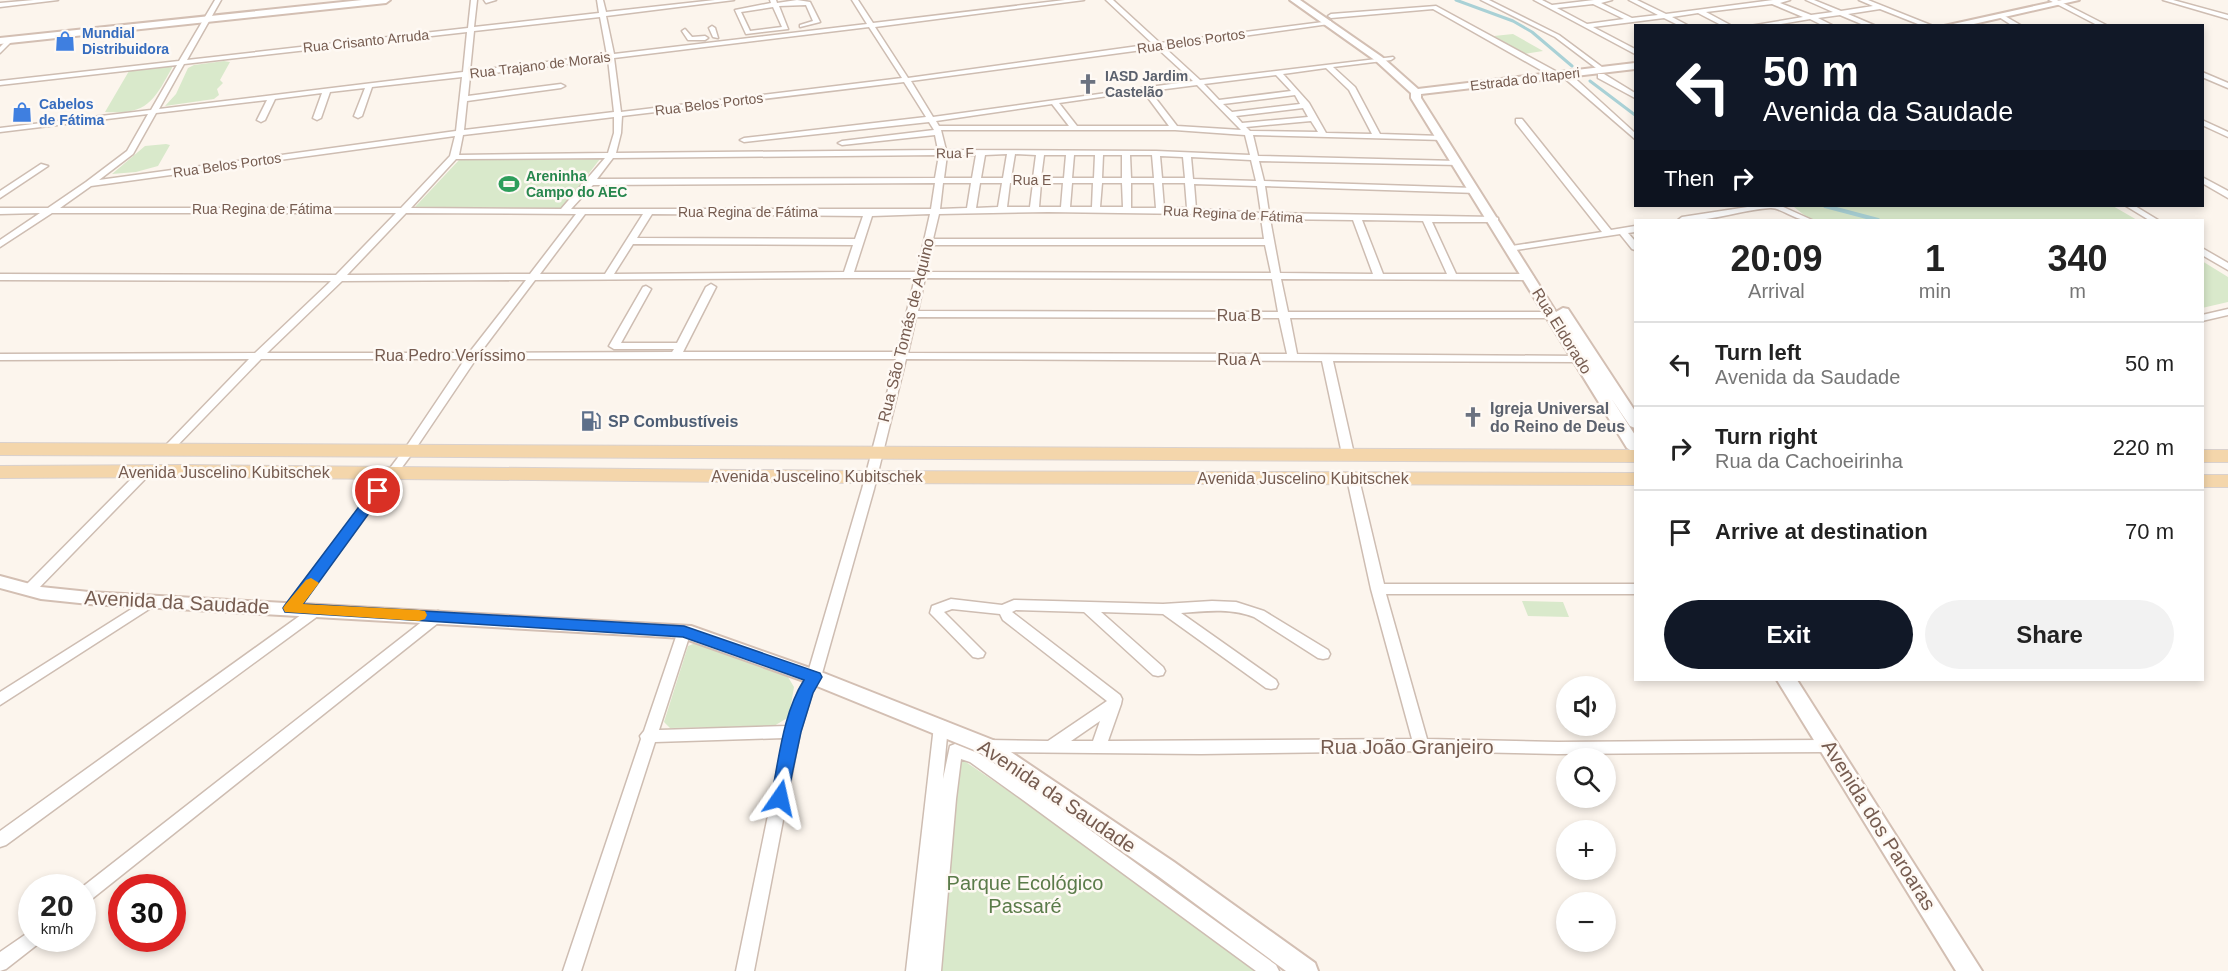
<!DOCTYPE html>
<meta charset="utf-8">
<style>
body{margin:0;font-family:Arial,sans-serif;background:#f2f2f2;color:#222;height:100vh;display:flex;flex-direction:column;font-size:22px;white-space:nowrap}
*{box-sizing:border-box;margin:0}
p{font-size:20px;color:#767676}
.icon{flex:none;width:33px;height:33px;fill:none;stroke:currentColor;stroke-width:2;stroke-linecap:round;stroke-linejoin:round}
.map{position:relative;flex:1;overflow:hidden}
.panel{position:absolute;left:1634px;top:219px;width:570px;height:462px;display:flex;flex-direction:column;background:#fff;border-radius:0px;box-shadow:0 3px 9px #0003}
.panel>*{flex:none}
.guide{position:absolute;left:1634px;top:24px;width:570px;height:183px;border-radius:0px;box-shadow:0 3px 9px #0003;background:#111827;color:#fff;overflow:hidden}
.fabs{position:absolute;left:1556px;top:676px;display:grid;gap:12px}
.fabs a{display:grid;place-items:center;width:60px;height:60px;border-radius:50%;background:#fff;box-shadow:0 3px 9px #0003;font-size:30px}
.speed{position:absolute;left:18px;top:874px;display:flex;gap:12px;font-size:30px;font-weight:700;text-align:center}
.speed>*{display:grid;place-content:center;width:78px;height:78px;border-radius:50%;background:#fff;box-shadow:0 3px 9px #0003;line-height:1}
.speed small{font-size:15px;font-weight:400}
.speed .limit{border:9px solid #d22;background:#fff;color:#111}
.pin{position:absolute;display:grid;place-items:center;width:51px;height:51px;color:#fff;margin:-26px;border:3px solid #fff;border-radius:50%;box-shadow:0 2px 6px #0007}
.me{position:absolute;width:66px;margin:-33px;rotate:11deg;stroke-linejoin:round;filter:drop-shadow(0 0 4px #0008)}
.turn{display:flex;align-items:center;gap:21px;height:126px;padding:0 30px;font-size:27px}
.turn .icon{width:78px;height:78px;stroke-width:2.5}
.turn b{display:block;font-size:42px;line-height:51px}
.then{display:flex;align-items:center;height:57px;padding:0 30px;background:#0003;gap:12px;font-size:22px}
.eta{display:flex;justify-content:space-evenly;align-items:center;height:102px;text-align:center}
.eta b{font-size:36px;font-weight:700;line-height:42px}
.primary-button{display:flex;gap:12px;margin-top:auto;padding:12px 30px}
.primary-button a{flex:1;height:69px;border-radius:36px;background:#111827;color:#fff;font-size:24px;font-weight:700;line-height:69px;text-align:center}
.primary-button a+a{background:#f2f2f2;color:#222}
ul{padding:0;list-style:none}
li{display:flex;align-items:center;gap:18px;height:84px;padding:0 30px;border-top:2px solid #e0e0e0}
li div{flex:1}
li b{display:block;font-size:22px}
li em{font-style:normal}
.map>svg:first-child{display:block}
.green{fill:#d9e9cb}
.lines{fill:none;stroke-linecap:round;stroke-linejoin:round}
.stream-far1{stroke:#a9d1d6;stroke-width:3}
.stream{stroke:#a9d1d6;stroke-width:4}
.street-casing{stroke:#cebdb2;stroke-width:3}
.secondary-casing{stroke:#d3bfb3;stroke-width:4}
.primary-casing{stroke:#d9d1ce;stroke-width:2}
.street{fill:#fff;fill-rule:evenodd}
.secondary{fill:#fff;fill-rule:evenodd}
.primary{fill:#f4d6ab;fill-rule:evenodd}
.route{fill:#1a73e8;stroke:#114b97;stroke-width:1.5}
.slow{fill:#f59e0b}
.labels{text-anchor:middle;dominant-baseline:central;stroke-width:5;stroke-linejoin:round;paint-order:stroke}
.far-shop-label{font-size:14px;font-weight:bold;fill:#366cbe;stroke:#fef9f4;text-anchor:start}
.far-street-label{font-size:14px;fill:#765c50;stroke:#fef9f4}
.far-worship-label{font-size:14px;font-weight:bold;fill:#5b616d;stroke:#fef9f4;text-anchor:start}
.far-leisure-label{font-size:14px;font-weight:bold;fill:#27864d;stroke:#fef9f4;text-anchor:start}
.street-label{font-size:16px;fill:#765c50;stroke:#fef9f4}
.worship-label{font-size:16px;font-weight:bold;fill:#5b616d;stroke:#fef9f4;text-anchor:start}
.service-label{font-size:16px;font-weight:bold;fill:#4e5e75;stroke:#fef9f4;text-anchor:start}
.near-street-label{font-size:20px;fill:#765c50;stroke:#fef9f4}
.near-park-label{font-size:20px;fill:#5a7b49;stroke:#fef9f4}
</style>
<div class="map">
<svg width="2228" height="971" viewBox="0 0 2228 971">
<rect width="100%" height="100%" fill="#fcf5ed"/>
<path class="green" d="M1513,34L1543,51L1524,54L1494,36Z
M224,61L230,62L220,80L223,83L217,89L219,95L214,99L165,106L176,94L188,68L194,65Z
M173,66C154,100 149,115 105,112L129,71Z
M166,144L170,145L158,166L136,172L112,174L145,146Z
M600,159L562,208L415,207L459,160Z
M1803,206H2113L2137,220H1817L1808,218L1794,207Z
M2202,261L2228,277V302L2202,308Z
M1522,601L1563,602L1569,617L1528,616Z
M698,642L788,677L794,687L789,717L774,726L670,728L664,722L688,646Z
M960,758L1079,839L1256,971H940Z"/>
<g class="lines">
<path class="stream-far1" d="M1456,0L1513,21L1532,32L1572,66
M1590,81L1635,115"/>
<path class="stream" d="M1825,206L1878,220"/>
<g class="street-casing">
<path id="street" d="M34,0H58L0,7V3Z
M215,0H221L187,60L468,28L471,0H477L474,27L599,13L597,0H603L606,12L715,0H734L606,16L614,54L867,24L852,0H858L873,23L1065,0H1084L875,27L908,78L1153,44L1106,0H1113L1160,43L1331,21V23L1329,24L1164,47L1200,80L1393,57L1394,58L1391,60L1333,67L1355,87L1380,134L1441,136H1444V140L1253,135L1258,156L1457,161L1461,163L1460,165L1259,161L1264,181L1474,188L1478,191L1477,193L1265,186L1269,213L1495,217L1498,218V222H1432L1456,274H1529L1534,277L1529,280L1281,279L1288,312H1562L1567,315L1562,318H1290L1297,354L1578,356L1583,359L1578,362L1333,361L1354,454L1348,458L1342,454L1322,361L906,359L874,489L821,677L812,693L800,732L754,971H736L784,738L655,742L581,971H563L641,739L640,736L644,731L679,628H689L691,631L659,730L787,726L798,692L807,676L862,489L896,359H476L414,451L296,611H286L284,608L286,605L406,447L465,359H261L173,450L169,452L163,448L165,446L249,359L0,360V354L255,353L331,281L0,280V274L336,275L396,213H52L0,247V240L40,213L0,214V208H48L86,182L127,151L148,114L0,132V128L151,110L177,65L0,85V81L179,61ZM600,17L607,55L470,71L474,31ZM869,27L902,78L621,112L614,58ZM467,32L463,72L159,109L184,64ZM1157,48L1193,81L933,117L911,81ZM608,59L614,112L464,130L467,101L561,88L565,86L561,84L468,96L470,76ZM1326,68L1349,90L1372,134L1326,133L1309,103L1283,74ZM1276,75L1291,91L1219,100L1204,84ZM462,77L456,131L99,180L133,154L156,113L267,100L257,120L261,122L265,120L275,99L322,93L313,118L317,120L321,118L330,92L365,88L354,116L358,118L362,116L372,87ZM904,82L926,117L744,138L740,140L744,142L929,122L934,130L842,141L838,143L842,145L935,135L938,150L616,153L621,133L622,116ZM1197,85L1241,130L1177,126L1150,91ZM1143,91L1169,126H1077L1059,103ZM1295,95L1300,104L1232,112L1223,104ZM1052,104L1069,126H939L936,121ZM1303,108L1308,117L1242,123L1236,116ZM614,117V133L608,153L459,155L463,135ZM1311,121L1318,132L1250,131L1246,127ZM941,130H1175L1245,135L1250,155L1156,151L946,150ZM455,136L450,156L401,208H60L91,186ZM1007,154L1003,178H981L985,155ZM1015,154L1036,155L1033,178H1011ZM939,155L935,178L597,179L613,158ZM947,155H976L972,178H944ZM1044,155H1066L1064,178H1041ZM1074,155H1095L1094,178H1072ZM1103,155H1122V178H1102ZM1130,155H1152L1154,178H1131ZM1160,156L1183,157L1185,178H1162ZM1191,157L1251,160L1256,181L1193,179ZM605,158L561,209L411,208L456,159ZM935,183L931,209H571L593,185ZM943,183H971L967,208L940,209ZM980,183H1002L998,207L976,208ZM1010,183H1033L1030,207H1007ZM1041,183H1063L1061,207H1039ZM1072,183H1093L1092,207H1070ZM1102,183H1122L1123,207H1100ZM1131,183H1154L1156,208H1131ZM1162,183H1185L1187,208H1164ZM1194,184L1257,186L1261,213L1196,209ZM1048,212L1192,214L1261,218L1264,239H933L939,214ZM406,213L576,214L530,274L347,275ZM585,214H643L605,274H540ZM652,214L863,216L855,239L637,238ZM930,214L917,272H854L872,216ZM1270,219L1353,220L1373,274L1280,273ZM1362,220L1423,221L1447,274H1383ZM633,244L853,245L844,272L614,274ZM932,245H1265L1271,273L926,272ZM848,278H915L897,352H683L716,287L711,284L706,287L677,343H621L651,289L646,286L643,287L609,346L614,349H674L672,352L480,353L535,280ZM925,278L1272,279L1278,312L918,311ZM526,280L469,353H267L342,281ZM916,317L1279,318L1287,354L908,353Z
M484,0H496L486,3Z
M770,0H776L777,3L797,0L810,2L820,22L800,27V25L813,21L806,5L779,6L788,29L746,34L735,10L771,3ZM773,7L782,27L750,31L741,12Z
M1481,0H1489L1559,35L1606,70L1600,71L1555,37Z
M1534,0H1542L1552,5L1594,0H1612L1601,3L1632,18L1658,15L1629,0H1637L1666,14L1773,0H1790L1780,3L1811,15L1833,12L1806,0H1814L1841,11L1873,6L1859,0H1868L1933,26H1923L1880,9L1848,14L1876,26H1866L1840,15L1818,18L1834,26H1824L1810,19L1769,26H1750L1803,17L1772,4L1706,12L1732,26H1723L1698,13L1672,17L1689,26H1680L1664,18L1593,27L1635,49V54ZM1593,4L1624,19L1587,24L1557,8Z
M2049,0H2057L2108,26H2099Z
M2163,0H2173L2228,15V19Z
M1436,6L1559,73L1560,75L1553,77L1433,9L1331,18L1328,16L1331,14Z
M1999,15H2003L2022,26H2013L1999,17Z
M712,26L715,28L718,38L713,37L709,28Z
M685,29L692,37L705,36L708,38L705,40H688L682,31Z
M8,39L13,40L0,53V47Z
M1562,72H1568L1635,133V139L1562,76Z
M2202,72L2228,83V88L2202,77Z
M1598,74H1604L1635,93V98L1598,78Z
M1516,119H1522L1611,230L1635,226V232L1628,233L1635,241V250L1632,249L1620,234L1509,251V247L1512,246L1602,232L1516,123Z
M2202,120L2228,132V137L2202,125Z
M41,164L48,166L0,198V191Z
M2202,177L2228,191V198L2202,183Z
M1754,206H1781L1812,220C1796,222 1781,207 1770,208C1739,210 1708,223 1678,220L1682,217Z
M2126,206H2135L2158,220H2149Z
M2202,248L2228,263V270L2202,255Z
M2228,309V315L2202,321V315Z
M145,468L149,469L151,472L149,475L34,593H24L22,590L24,587L141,469Z
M1353,475L1359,479L1384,584H1635V594H1386L1427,739L1558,742L1828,740L1833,742L1836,746L1833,750L1828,752L1558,754L1421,751L1201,754L987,752L982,750L979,746L982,742L987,740L1048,741L1107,701L1003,620L1000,614L952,609L944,612L985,653L983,657L978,658L973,657L930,613L932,606L951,599L1002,605L1014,600L1163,604L1212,601L1236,602L1264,611L1328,650L1330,654L1328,658L1323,659L1318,658L1254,617C1230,608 1206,611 1181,613L1276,680L1278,684L1276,688L1271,689L1266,688L1163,614L1101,612L1163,667L1165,671L1163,675L1158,676L1153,675L1084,612L1016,610L1012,612L1120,695L1122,699L1121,704L1108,741L1412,739L1371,589L1347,479ZM1100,721L1093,741H1071Z
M152,596L157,598L159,601L157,604L0,705V692Z
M317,605L322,607L324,610L322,613L6,845L0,847V831L312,607Z
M438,611L443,613L445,616L443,619L88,902L82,904V888H81L433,613Z
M941,720L946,722L948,726L943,779L950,746L955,744L980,754L1035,790L1276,965L1279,971H1256L1023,800L970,762L961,759L956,799L941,971H906L934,726L936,722Z
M32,930V939H40L38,944L6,969L0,971V952Z"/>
</g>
<g class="secondary-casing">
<path id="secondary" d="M362,0H390L386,3L0,44V38Z
M1290,0H1300L1382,57L1418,89L1635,63V69L1421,94V98L1556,312L1563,308L1568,309L1635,411V428L1630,426L1611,398L1635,435V453L1627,448L1411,98V93L1376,61Z
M2062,0H2079L1965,26H1944Z
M0,576L41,587L89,592L691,626L821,672L993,740L1174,862L1315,963L1318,971H1286L1158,876L979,752L807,682L683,638L89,604L41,599L0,588Z
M1777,680H1797L1982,971H1956Z"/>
</g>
<g class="primary-casing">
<path id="primary" d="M0,443L1635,450V462L0,455Z
M2202,450H2228V462H2202Z
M183,465L862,471L1635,473V485L862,483L183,477L0,478V466Z
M2202,475H2228V487H2202Z"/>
</g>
<use href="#street" class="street"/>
<use href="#secondary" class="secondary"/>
<use href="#primary" class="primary"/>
</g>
<path class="route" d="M378,487L385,491L303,604L684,626L820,673L822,677L813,693L801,732L786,803L780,805L773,803L771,798C779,759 783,713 804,680L683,637L285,612L283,608L285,605L373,488Z"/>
<path class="slow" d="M311,578L319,583L303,604L419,610L425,611L427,615L425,619L419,621L285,612L283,608L285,605L306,580Z"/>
<defs>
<g id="shop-bare" transform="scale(1.62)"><path d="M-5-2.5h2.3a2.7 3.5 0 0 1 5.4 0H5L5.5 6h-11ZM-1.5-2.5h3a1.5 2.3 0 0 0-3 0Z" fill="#3f7fe0" stroke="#fef9f4" stroke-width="2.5" paint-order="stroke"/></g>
<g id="church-bare" transform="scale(1.62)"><path d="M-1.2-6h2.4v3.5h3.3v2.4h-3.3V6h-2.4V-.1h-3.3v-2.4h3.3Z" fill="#6b7280" stroke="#fef9f4" stroke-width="2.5" paint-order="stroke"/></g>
<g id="stadium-bare" transform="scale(1.62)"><path d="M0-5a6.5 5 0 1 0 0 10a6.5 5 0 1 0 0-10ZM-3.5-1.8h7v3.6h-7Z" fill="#2e9e5b" stroke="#fef9f4" stroke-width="2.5" paint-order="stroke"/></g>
<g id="fuel-bare" transform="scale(1.62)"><path d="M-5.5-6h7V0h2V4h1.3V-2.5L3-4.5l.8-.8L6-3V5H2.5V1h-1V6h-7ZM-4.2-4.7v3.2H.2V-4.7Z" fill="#5c6f8a" stroke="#fef9f4" stroke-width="2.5" paint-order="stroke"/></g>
</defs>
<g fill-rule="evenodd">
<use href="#shop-bare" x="65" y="41"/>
<use href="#church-bare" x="1088" y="84"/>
<use href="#shop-bare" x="22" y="112"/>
<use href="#stadium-bare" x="509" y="184"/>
<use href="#church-bare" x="1473" y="417"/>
<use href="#fuel-bare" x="591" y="421"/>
</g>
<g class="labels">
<g class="far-shop-label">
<text x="82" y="33">Mundial<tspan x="82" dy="16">Distribuidora</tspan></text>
<text x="39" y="104">Cabelos<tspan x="39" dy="16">de Fátima</tspan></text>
</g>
<g class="far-street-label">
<text transform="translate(366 41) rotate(-6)">Rua Crisanto Arruda</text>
<text transform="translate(1191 41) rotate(-8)">Rua Belos Portos</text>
<text transform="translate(540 65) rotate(-7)">Rua Trajano de Morais</text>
<text transform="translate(1525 79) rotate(-7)">Estrada do Itaperi</text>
<text transform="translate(709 104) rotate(-7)">Rua Belos Portos</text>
<text transform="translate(955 153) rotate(-1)">Rua F</text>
<text transform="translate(227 165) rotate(-8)">Rua Belos Portos</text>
<text x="1032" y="180">Rua E</text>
<text x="262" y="209">Rua Regina de Fátima</text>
<text x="748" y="212">Rua Regina de Fátima</text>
<text transform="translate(1233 214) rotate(3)">Rua Regina de Fátima</text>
</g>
<g class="far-worship-label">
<text x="1105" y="76">IASD Jardim<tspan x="1105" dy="16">Castelão</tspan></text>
</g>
<g class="far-leisure-label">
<text x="526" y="176">Areninha<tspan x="526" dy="16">Campo do AEC</tspan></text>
</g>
<g class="street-label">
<text x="1239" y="315">Rua B</text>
<text transform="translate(906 330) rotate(-76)">Rua São Tomás de Aquino</text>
<text transform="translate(1562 331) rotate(58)">Rua Eldorado</text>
<text x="450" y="355">Rua Pedro Veríssimo</text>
<text x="1239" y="359">Rua A</text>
<text x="224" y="472">Avenida Juscelino Kubitschek</text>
<text x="817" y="476">Avenida Juscelino Kubitschek</text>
<text x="1303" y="478">Avenida Juscelino Kubitschek</text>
</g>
<g class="worship-label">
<text x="1490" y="408">Igreja Universal<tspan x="1490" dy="18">do Reino de Deus</tspan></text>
</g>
<g class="service-label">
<text x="608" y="421">SP Combustíveis</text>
</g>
<g class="near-street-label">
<text transform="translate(177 602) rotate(3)">Avenida da Saudade</text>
<text x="1407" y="747">Rua João Granjeiro</text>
<text transform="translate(1057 796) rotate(34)">Avenida da Saudade</text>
<text transform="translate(1879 825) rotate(58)">Avenida dos Paroaras</text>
</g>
<g class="near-park-label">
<text x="1025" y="883">Parque Ecológico<tspan x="1025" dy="23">Passaré</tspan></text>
</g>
</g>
</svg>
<div class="fabs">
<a><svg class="icon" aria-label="sound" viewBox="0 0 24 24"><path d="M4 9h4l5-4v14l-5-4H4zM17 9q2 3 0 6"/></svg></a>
<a><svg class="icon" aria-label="search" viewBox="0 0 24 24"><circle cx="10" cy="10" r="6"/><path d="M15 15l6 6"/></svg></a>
<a>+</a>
<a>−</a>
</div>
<div class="speed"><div>20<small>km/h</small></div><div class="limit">30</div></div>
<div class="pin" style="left:378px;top:491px;background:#d93025"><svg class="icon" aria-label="arrive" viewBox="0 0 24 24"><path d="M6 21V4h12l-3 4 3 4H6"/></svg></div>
<svg class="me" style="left:780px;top:798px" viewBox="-20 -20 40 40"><path d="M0-17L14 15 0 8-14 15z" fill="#1a73e8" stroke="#fff" stroke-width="4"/></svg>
<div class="guide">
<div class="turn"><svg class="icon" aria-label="left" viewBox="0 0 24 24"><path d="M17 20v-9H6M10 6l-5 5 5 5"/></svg><div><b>50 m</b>Avenida da Saudade</div></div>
<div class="then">Then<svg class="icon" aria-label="right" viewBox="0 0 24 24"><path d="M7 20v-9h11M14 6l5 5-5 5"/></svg></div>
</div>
<section class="panel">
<div class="eta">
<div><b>20:09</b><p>Arrival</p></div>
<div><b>1</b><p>min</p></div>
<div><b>340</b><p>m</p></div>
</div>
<ul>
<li><svg class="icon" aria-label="left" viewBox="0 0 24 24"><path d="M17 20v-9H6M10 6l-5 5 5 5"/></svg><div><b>Turn left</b><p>Avenida da Saudade</p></div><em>50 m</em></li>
<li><svg class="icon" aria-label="right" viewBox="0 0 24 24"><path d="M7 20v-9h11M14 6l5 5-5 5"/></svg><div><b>Turn right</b><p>Rua da Cachoeirinha</p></div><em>220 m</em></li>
<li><svg class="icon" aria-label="arrive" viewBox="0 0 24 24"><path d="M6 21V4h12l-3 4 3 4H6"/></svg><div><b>Arrive at destination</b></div><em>70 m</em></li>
</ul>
<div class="primary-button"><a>Exit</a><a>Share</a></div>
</section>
</div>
